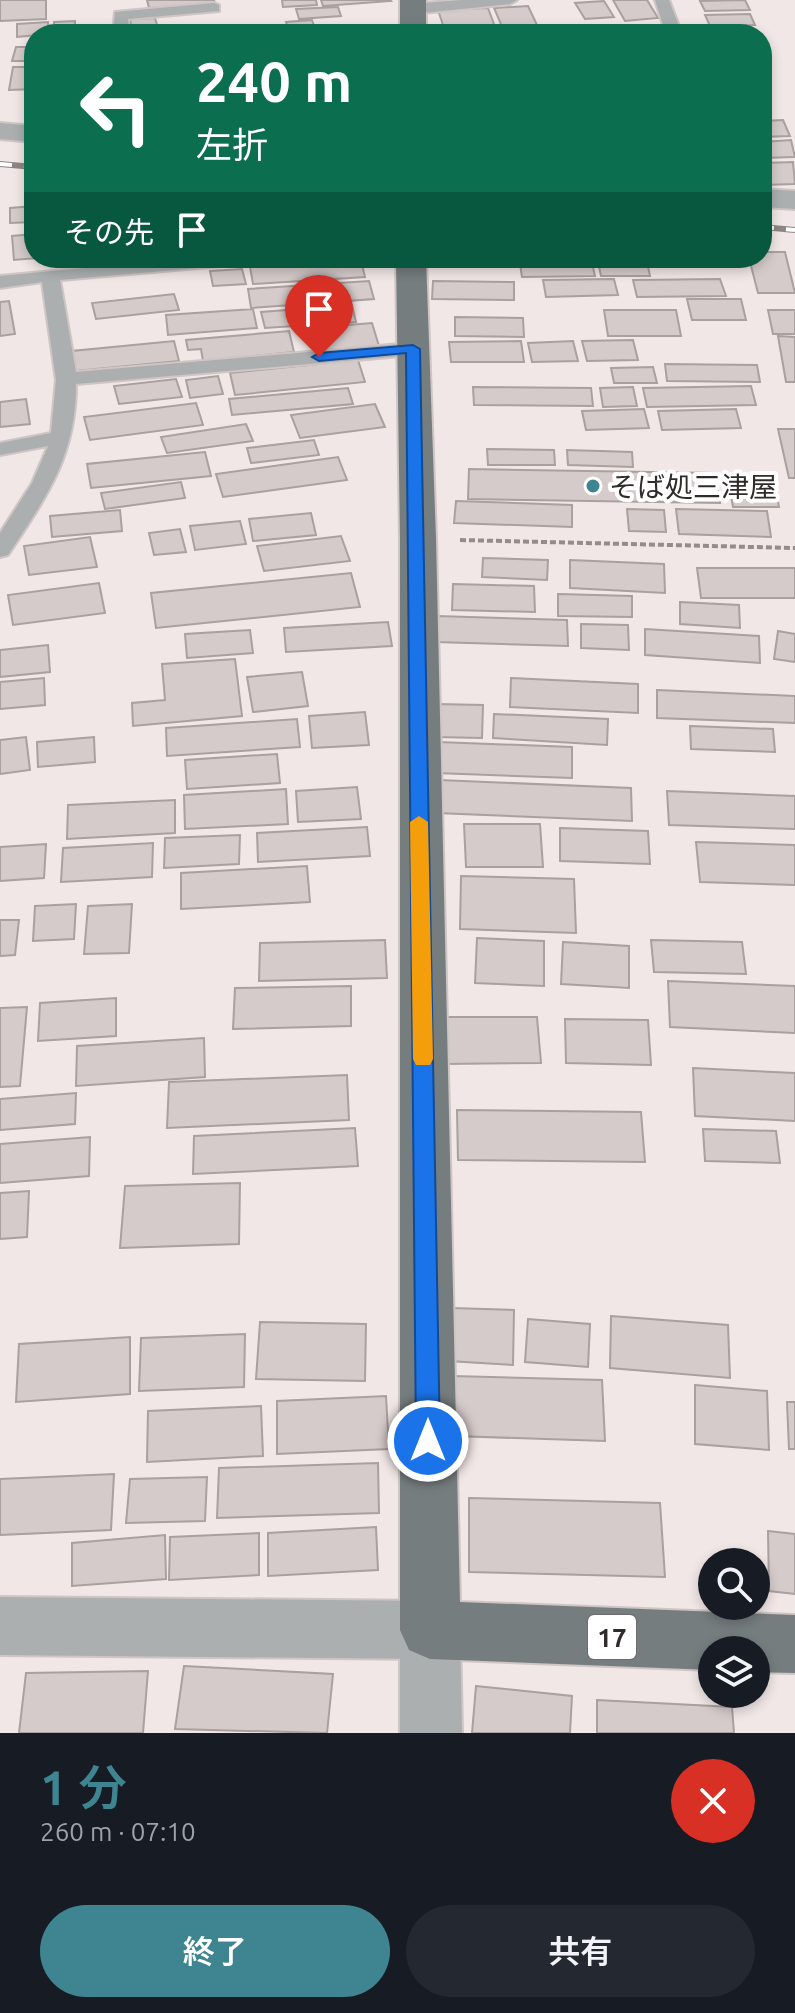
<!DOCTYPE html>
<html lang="ja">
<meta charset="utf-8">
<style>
body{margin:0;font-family:Ubuntu,"Noto Sans JP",sans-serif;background:#242831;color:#f1f3f6;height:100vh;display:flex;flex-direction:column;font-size:30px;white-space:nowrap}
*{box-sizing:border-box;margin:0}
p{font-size:26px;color:#9ea1a6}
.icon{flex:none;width:44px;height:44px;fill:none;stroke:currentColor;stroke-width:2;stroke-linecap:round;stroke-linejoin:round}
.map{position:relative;height:1733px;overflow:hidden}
.panel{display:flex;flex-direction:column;background:#171b24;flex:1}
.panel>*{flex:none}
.hud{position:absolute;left:24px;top:24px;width:748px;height:244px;border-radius:32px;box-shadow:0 4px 12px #0003;background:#0b6e4f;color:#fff;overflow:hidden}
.buttons{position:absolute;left:698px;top:1548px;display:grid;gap:16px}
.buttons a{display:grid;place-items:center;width:72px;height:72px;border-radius:50%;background:#171b24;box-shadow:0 4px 12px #0003;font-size:40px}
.pin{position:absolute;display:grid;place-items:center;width:68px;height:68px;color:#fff;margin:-82px -34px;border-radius:50% 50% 50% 0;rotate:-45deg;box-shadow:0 0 8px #0007}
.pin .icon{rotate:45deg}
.me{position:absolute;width:88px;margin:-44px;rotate:0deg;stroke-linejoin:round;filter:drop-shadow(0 0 6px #0008)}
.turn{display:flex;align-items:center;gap:28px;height:168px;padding:0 40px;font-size:36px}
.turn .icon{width:104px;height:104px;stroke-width:2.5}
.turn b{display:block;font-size:56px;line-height:68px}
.then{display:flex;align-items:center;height:76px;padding:0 40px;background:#0003;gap:16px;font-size:30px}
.round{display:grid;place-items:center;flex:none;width:84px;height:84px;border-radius:42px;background:#242831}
.summary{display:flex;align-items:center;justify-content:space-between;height:136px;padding:0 40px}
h1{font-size:48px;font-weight:600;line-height:60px;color:#3f8491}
.primary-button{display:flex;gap:16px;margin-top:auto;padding:16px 40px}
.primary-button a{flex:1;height:92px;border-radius:48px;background:#3f8491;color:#fff;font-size:32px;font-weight:600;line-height:92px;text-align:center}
.primary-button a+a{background:#242831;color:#f1f3f6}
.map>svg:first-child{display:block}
.building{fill:#d5cbca;stroke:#a9a09f;stroke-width:2}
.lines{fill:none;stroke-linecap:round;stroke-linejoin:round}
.service-casing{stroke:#cec5c4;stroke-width:4}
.minor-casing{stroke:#cec5c4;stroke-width:4}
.tertiary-casing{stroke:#cec5c4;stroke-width:4}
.primary-casing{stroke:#cec5c4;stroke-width:4}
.path{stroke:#938c8b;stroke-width:4;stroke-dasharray:6 3;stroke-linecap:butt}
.service{fill:#abafb0;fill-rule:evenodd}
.minor{fill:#abafb0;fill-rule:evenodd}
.tertiary{fill:#abafb0;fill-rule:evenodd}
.primary{fill:#767d7f;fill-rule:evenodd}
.rail-casing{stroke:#8d8685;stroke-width:6}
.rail{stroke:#fff;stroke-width:4;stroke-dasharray:12;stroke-linecap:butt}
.route{fill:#1a73e8;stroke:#114b97;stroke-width:2}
.slow{fill:#f59e0b}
.poi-dot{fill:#3f8491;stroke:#fff;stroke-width:3}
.labels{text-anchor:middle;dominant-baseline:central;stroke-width:8;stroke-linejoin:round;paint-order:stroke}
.shield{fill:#fff;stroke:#6d6b6b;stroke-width:2}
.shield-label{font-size:26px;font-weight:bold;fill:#2f2b2b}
.poi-label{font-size:28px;fill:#2f2b2b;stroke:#fff;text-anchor:start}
</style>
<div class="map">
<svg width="795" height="1733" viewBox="0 0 795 1733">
<rect width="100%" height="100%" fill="#f1e7e6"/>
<path class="building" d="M0,0H46V19L0,21Z
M147,0H214L215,4L149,8Z
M282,0H316L317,5L283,7Z
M321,0H390L391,1L323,6Z
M613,0H647L658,18L625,21Z
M745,0L750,10L705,11L700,1Z
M604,1L614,17L585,19L575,3Z
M528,6L538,27L503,29L494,8Z
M338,7L341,16L299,19L296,9Z
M488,8L497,32L446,34L438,10Z
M750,14L755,25L710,26L705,15Z
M155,18L158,28L132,30L130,19Z
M312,20L316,32L290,34L286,22Z
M75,21V34H54V22Z
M48,22V34L17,37V24Z
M84,25H113L110,34L81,33Z
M218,26L221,34L146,32Z
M16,47H34V61H12Z
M13,67H34V89L9,90Z
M783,120L790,136L762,137V121Z
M791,140L795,157L762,158V142Z
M793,162L795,184L764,185L762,163Z
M34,206V222L10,223V208Z
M34,234V258H37L14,260L12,236Z
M762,252H785L795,293H758L749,258H762Z
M59,258H106V260L60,264Z
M361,260L365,277L253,284L250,267Z
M598,262H647L650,276H601Z
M592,263L595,276L522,277L520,264Z
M242,269L246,284L213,286L210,271Z
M614,279L618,295L546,297L543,280Z
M720,279L726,296L637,297L633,280Z
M369,281L374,299L251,308L248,289Z
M433,281L514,282V300L432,299Z
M174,294L179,310L96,319L92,303Z
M687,299H741L746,320H692Z
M9,301L15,334L0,336V302Z
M352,305L356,322L265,328L261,312Z
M253,309L257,328L168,335L166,315Z
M604,310H676L681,336H608Z
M768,310H795V334H773Z
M455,317L523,318L524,337L455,336Z
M372,323L379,346L318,351L312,328Z
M289,331L294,352L203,361L201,349L188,350L186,340Z
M778,336L795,337V382H786Z
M633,340L638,360L587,361L582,341Z
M174,341L179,361L75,371L72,351Z
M521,341L524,362H451L449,342Z
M573,341L578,361L532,362L528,343Z
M358,360L365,382L235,395L230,373Z
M665,364L757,365L760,382L667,381Z
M653,367L657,383H614L611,368Z
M218,376L223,394L190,398L186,380Z
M176,379L182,397L119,404L114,386Z
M751,386L756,405L647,407L643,388Z
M473,387L591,388L593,406L474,405Z
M633,387L637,406L603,407L600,388Z
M348,388L353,404L232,415L229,399Z
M26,399L30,424L0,427V402Z
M196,403L203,425L90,440L84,417Z
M375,404L385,427L300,438L291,415Z
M644,409L649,428L586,430L582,411Z
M736,409L741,428L662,430L658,411Z
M246,424L253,441L167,453L161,437Z
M778,429H795V478H789Z
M314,440L319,455L251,463L247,448Z
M487,449L554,450L555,465H488Z
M567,450L632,452L633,467L568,465Z
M205,452L211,476L91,488L87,464Z
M338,457L347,480L223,497L216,474Z
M469,469L715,473L720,503L468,499Z
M727,474L773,475L779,507H733Z
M181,482L185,498L105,509L101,493Z
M456,501L572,505V527L454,523Z
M627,509L664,510L666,532L629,531Z
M676,509L767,511L771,537L679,534Z
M120,510L122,531L52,537L50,516Z
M311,513L316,535L253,541L249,519Z
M240,521L246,544L195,550L190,526Z
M180,529L186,552L154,555L149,533Z
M341,536L350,561L264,571L257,546Z
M90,537L97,567L29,575L24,546Z
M483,558L548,560L547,580L482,577Z
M570,560L664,564L665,593L570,588Z
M697,568H795V598H701Z
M351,573L360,607L156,628L151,593Z
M99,583L105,613L13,625L8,595Z
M453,584L534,586L535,612L452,610Z
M558,594L632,596V617L558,616Z
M680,602L739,605L740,628L680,624Z
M437,616L567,620L568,646L436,642Z
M388,622L392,646L286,652L284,628Z
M581,624L628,625L629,650L581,648Z
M645,629L759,636L760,663L645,655Z
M250,630L253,653L187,658L185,634Z
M778,631L795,634V662L774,659Z
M48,645L50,672L0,677V650Z
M235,659L242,716L133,726L132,703L165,700L162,664Z
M302,672L308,706L253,712L247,677Z
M44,678L45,705L0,709V682Z
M511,678L638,684V713L510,707Z
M657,690L795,696V723L657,718Z
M436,704L483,705L482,738L435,737Z
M365,712L369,745L312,748L309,716Z
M494,714L608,719L607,745L493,738Z
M297,719L300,747L167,756L166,728Z
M690,726L773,729L775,752L691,749Z
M26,737L30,770L0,774V740Z
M94,737L95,762L38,767L37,742Z
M438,742L572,747V778L436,773Z
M277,754L280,783L187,789L185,760Z
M439,780L631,788L632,821L437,813Z
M357,787L361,819L298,822L296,791Z
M286,789L288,824L185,829L184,795Z
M667,791L795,796V829L669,825Z
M175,800V833L67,839L68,805Z
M464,824H540L543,867H466Z
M367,827L370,856L258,862L257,833Z
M560,828L648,831L650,864L560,861Z
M240,835L239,864L164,868L165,838Z
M696,842L795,845V885L700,882Z
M153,843L152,877L61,882L63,848Z
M46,844L44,878L0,881V847Z
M307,866L310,902L181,909V873Z
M461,876L574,879L576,933L460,929Z
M76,904L74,939L33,941L35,906Z
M132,904L129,953L84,954L88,906Z
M0,920H19L15,955L0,956Z
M477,938L544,941V986L475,983Z
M385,940L387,978L259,981L260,943Z
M651,940L742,942L746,974L654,972Z
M563,942L629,946V988L561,984Z
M668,981L795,986V1033L670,1027Z
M351,986V1026L233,1029L235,988Z
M116,998V1036L38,1041L40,1003Z
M27,1007L20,1086L0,1087V1008Z
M442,1017H537L541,1063L443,1064Z
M565,1019L648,1020L651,1065L566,1063Z
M204,1038L205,1077L76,1086L77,1046Z
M693,1068L795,1073V1121L695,1116Z
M347,1075L349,1120L167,1128L169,1082Z
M76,1093L75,1124L0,1130V1099Z
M457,1110L641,1112L645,1162L458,1160Z
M355,1128L358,1166L193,1174L194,1136Z
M703,1129L776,1131L780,1163L705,1161Z
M90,1137L89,1176L0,1183V1144Z
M240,1183L239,1244L120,1248L125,1186Z
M29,1191L27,1237L0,1239V1193Z
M451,1308L514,1310L513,1365L448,1361Z
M611,1316L728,1325L730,1378L610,1368Z
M528,1319L590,1324L588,1367L525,1362Z
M260,1322L366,1324L365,1381L256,1379Z
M245,1334L244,1387L139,1391L141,1338Z
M130,1337V1394L16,1402L19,1344Z
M453,1376L602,1380L605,1441L453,1436Z
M695,1385L767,1391L769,1450L695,1444Z
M386,1396L389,1449L277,1454V1401Z
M787,1402H795V1449H789Z
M261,1406L263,1456L147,1462L148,1411Z
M378,1463L379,1513L217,1518L219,1468Z
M114,1474L111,1530L0,1535V1479Z
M207,1477L205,1521L126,1523L130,1479Z
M469,1498L660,1503L665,1577L469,1572Z
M376,1527L378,1570L268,1576V1533Z
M768,1531L795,1534V1594L769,1591Z
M259,1533V1575L169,1580L170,1537Z
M165,1535L166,1579L72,1586V1543Z
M184,1666L333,1674L327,1733L175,1729Z
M148,1671L143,1733H19L26,1673Z
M476,1686L572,1696L570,1733H472Z
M597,1700L732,1707L734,1733H597Z"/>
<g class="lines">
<g class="service-casing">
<path id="service" d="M461,0H517L510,4L413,14L405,9L413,4Z
M655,0H669L682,34H666Z
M214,3L219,5V11L128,19L129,34H113L115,12Z
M190,258H266L257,263L60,280L76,372L413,343L423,349L413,355L76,384C76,456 47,496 8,555L0,557V533L32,483L48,446L0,455V443L51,433L56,380L42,282L0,288V276Z"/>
</g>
<g class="minor-casing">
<path id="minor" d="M430,1601L451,1610L460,1630L462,1733H400V1630L409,1610Z"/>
</g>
<g class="tertiary-casing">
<path id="tertiary" d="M0,123L34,126V142L0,139Z
M762,189L795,191V209L762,207Z
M0,1597L430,1601L451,1610L460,1630L451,1650L430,1659L0,1655Z"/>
</g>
<g class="primary-casing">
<path id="primary" d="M400,0H426V34H400Z
M396,258H426L436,539L460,1602L795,1615V1673L756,1672V1650H712V1670L430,1659L409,1650L400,1630V539Z"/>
</g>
<path class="path" d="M460,540L795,548"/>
<use href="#service" class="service"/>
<use href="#minor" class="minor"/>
<use href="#tertiary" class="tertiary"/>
<use href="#primary" class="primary"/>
<g class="rail-casing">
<path id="rail" d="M0,164L34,167
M762,227L795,230"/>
</g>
<use href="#rail" class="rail"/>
</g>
<path class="route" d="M413,345L420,349L440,1441L436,1449L428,1452L420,1449L416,1441L406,353L319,361L312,357L319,353Z"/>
<path class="slow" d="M419,816L428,822L433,1059L430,1065H416L413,1059L410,822Z"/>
<circle class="poi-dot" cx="593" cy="486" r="8"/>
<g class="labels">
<rect class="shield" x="588" y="1615" width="48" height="44" rx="6"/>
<g class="shield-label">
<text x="612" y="1637">17</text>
</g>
<g class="poi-label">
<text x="609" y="486">そば処三津屋</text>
</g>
</g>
</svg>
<div class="buttons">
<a><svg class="icon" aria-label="search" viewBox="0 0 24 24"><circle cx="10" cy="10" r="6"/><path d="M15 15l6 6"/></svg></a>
<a><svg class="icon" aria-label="layers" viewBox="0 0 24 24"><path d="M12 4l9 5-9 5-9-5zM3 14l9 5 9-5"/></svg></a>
</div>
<div class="pin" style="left:319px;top:357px;background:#d93025"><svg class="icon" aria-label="arrive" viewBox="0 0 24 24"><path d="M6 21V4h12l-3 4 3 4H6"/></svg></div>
<svg class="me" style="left:428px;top:1441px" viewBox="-20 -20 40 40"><circle r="17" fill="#1a73e8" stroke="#fff" stroke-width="3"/><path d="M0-11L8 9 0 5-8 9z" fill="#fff"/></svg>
<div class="hud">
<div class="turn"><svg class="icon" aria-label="left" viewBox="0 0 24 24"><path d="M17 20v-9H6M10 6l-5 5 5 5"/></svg><div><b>240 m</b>左折</div></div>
<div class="then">その先<svg class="icon" aria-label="arrive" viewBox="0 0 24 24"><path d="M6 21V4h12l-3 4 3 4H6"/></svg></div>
</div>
</div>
<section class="panel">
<div class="summary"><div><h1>1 分</h1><p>260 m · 07:10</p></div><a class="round" style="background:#d93025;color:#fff"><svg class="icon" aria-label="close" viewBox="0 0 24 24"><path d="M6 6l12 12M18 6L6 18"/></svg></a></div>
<div class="primary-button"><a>終了</a><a>共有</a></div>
</section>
